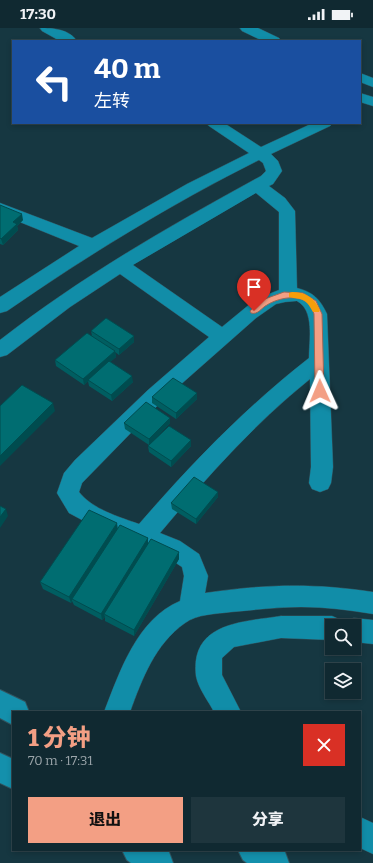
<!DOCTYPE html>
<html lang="zh">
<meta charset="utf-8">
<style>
body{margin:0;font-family:Bitter,"Noto Sans SC",serif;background:#1e353d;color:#f1f3f6;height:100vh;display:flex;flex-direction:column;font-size:15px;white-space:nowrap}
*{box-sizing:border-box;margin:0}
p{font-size:13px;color:#9ca6ab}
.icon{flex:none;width:22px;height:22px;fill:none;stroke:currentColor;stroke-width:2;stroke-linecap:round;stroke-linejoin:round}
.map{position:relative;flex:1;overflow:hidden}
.drawer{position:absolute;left:12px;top:683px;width:349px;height:140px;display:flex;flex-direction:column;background:#102931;border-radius:0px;box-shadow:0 2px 6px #0003,0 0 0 1px #30454d}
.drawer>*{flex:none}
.top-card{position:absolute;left:12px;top:12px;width:349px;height:84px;border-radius:0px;box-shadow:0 2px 6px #0003,0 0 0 1px #30454d;background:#1a4fa0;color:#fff;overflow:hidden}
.tools{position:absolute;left:325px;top:591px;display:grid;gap:8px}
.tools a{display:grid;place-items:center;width:36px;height:36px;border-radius:0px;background:#102931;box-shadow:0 2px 6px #0003,0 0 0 1px #30454d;font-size:20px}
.pin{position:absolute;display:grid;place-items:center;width:34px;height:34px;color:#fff;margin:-41px -17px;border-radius:50% 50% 50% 0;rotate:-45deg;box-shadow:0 0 4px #0007}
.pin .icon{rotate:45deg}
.me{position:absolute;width:44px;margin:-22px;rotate:359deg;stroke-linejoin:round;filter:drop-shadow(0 0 3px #0008)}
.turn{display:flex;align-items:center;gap:14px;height:84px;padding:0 16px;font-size:18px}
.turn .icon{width:52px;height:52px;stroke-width:2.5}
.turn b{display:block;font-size:28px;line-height:34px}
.round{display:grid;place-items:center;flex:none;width:42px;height:42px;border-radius:0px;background:#1e353d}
.overview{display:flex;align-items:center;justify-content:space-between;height:68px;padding:0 16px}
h1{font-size:24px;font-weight:800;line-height:30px;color:#f39f84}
.action{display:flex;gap:8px;margin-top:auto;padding:8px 16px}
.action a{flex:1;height:46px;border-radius:0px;background:#f39f84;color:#111;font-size:16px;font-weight:800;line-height:46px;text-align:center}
.action a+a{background:#1e353d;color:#f1f3f6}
.status{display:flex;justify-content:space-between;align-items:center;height:28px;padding:0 20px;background:#102931;direction:ltr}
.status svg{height:11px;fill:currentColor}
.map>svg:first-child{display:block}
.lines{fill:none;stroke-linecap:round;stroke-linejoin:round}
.minor-casing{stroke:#32545f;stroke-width:1}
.major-casing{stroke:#32545f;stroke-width:2}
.minor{fill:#118da8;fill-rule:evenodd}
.major{fill:#1490ac;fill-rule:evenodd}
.wall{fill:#005e61}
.shaded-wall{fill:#004c4f}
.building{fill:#006d71;stroke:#004c4f}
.route{fill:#f39f84;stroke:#9e6756}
.slow{fill:#f59e0b}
</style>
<div class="status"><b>17:30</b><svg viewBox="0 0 49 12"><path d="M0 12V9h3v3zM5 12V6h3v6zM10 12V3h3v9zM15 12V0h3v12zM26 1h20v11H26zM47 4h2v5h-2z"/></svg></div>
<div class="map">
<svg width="373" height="835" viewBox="0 0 373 835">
<rect width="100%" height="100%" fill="#163741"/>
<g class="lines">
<g class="minor-casing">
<path id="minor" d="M40,0C53,0 69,1 77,13H60L42,3Z
M240,0H258L279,10L281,13H263L242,3Z
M360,45L373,50V59L360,54Z
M360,65L373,69V78L360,74Z
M206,95H224L261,119L313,95H333L330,98L271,126L278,133L282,143L273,156L269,158L285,170L295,183L297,260C313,264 320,271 327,286L333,439L331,455L328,461L320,464L312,461L309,455L311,439L310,351C254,396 206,450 160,505L180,513L199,526L208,548L205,565C265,556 314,555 373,564V586C349,582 325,579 301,579C277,579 254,582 231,584C216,586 197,586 185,595C155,616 142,651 130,684H104C120,643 137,591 180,573L184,548L182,539L164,527L97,500L69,485L57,465L64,445L75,432L148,362L209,309L120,246L70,279L7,327L0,329V312C82,248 171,197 261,148L266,143L263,135L259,132C171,176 88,227 7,283L0,285V269L79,218L0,186V175L92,210L187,156L249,125L209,98ZM256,165L279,184V262L256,271L222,299L133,237ZM297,273C315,282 309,313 309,330C246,379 191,436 139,496C119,489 92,481 79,464L82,455L162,373L256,290L276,276L285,274Z
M281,588H332L341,592L343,598H332V612L281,610L234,619L222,630V647L241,684H214C209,674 198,660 196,648C190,594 243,594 281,588Z
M354,590L373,592V616L354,614V598H344L345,594Z
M360,789L373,795V826L360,820Z"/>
</g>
<g class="major-casing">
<path id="major" d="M0,662L25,674L29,684H13V697L0,690Z
M0,725L13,731V761L0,755Z
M122,822H165L169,824L173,835H131L127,832Z
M238,822H281L285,824L289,835H247L243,832Z"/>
</g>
<use href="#minor" class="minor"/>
<use href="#major" class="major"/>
</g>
<path class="wall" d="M0,177L23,192L17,198L18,202L3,217L0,216Z
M91,303L134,314L119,327L115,324L116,329L110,334L133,354L112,373L89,358L88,353L84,357L56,338L55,332L92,308Z
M152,369L197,371L176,391L152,375Z
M170,390V395L149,417L125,401L124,395Z
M191,412V418L171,439L149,424L148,418Z
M218,464V469L196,496L172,481L171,475Z
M118,501L148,510V515L179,531L134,608L105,593V589L102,592L74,577L72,573L71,575L43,561L40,554Z"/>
<path class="shaded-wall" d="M22,186L23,192L17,198L18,202L3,217L1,211L13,194Z
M134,308V314L119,327V321Z
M115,323L116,329L84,357L83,351Z
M132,348L133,354L112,373L111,367Z
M197,365V371L176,391V385Z
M53,375L55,383L0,438V428Z
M170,390V395L149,417V411Z
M191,412V418L171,439V433Z
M218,464V469L196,496V491Z
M6,481L8,488L0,500V489Z
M117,495L118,502L72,571V573L71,575L69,569Z
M148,510V517L104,586L105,589L102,592L101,586Z
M179,524V531L134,608V602Z"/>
<path class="building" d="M0,177L22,186L13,194L17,196L1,211L0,210Z
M106,290L134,308L119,321L91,303Z
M87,305L115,323L83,351L55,332Z
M109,333L132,348L111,367L88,352Z
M173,350L197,365L176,385L152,369Z
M22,357L53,375L0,428V378Z
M146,374L170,390L149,411L124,395Z
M169,398L191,412L171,433L148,418Z
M194,449L218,464L196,491L171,475Z
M0,478L6,481L0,489Z
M89,482L117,495L69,569L40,554Z
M120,497L148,510L101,586L72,571Z
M151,511L179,524L134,602L104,586Z"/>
<path class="route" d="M284,264L303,265L316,273L322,286L324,363L323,365L320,366L315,363L314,286C313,283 312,279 310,277C300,265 278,270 267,277C261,280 258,287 251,285L250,283L262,272Z"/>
<path class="slow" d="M292,264C305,264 314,269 320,282L319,284H313C305,269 302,272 289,269V265Z"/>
</svg>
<div class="tools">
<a><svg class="icon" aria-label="search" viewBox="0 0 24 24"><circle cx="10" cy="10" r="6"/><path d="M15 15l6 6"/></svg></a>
<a><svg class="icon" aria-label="layers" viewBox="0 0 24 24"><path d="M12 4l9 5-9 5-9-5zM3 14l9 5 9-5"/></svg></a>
</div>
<div class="pin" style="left:254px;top:283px;background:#d93025"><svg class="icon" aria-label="arrive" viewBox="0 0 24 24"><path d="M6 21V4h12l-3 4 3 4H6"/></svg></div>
<svg class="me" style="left:320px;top:363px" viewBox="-20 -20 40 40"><path d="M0-17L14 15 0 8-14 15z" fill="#f39f84" stroke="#fff" stroke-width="4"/></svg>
<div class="top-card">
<div class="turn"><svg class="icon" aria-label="left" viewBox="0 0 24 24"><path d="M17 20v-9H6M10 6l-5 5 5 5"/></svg><div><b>40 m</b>左转</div></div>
</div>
<section class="drawer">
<div class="overview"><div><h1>1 分钟</h1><p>70 m · 17:31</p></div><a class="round" style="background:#d93025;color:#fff"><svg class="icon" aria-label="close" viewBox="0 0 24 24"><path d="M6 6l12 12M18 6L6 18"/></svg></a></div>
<div class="action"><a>退出</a><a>分享</a></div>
</section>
</div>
